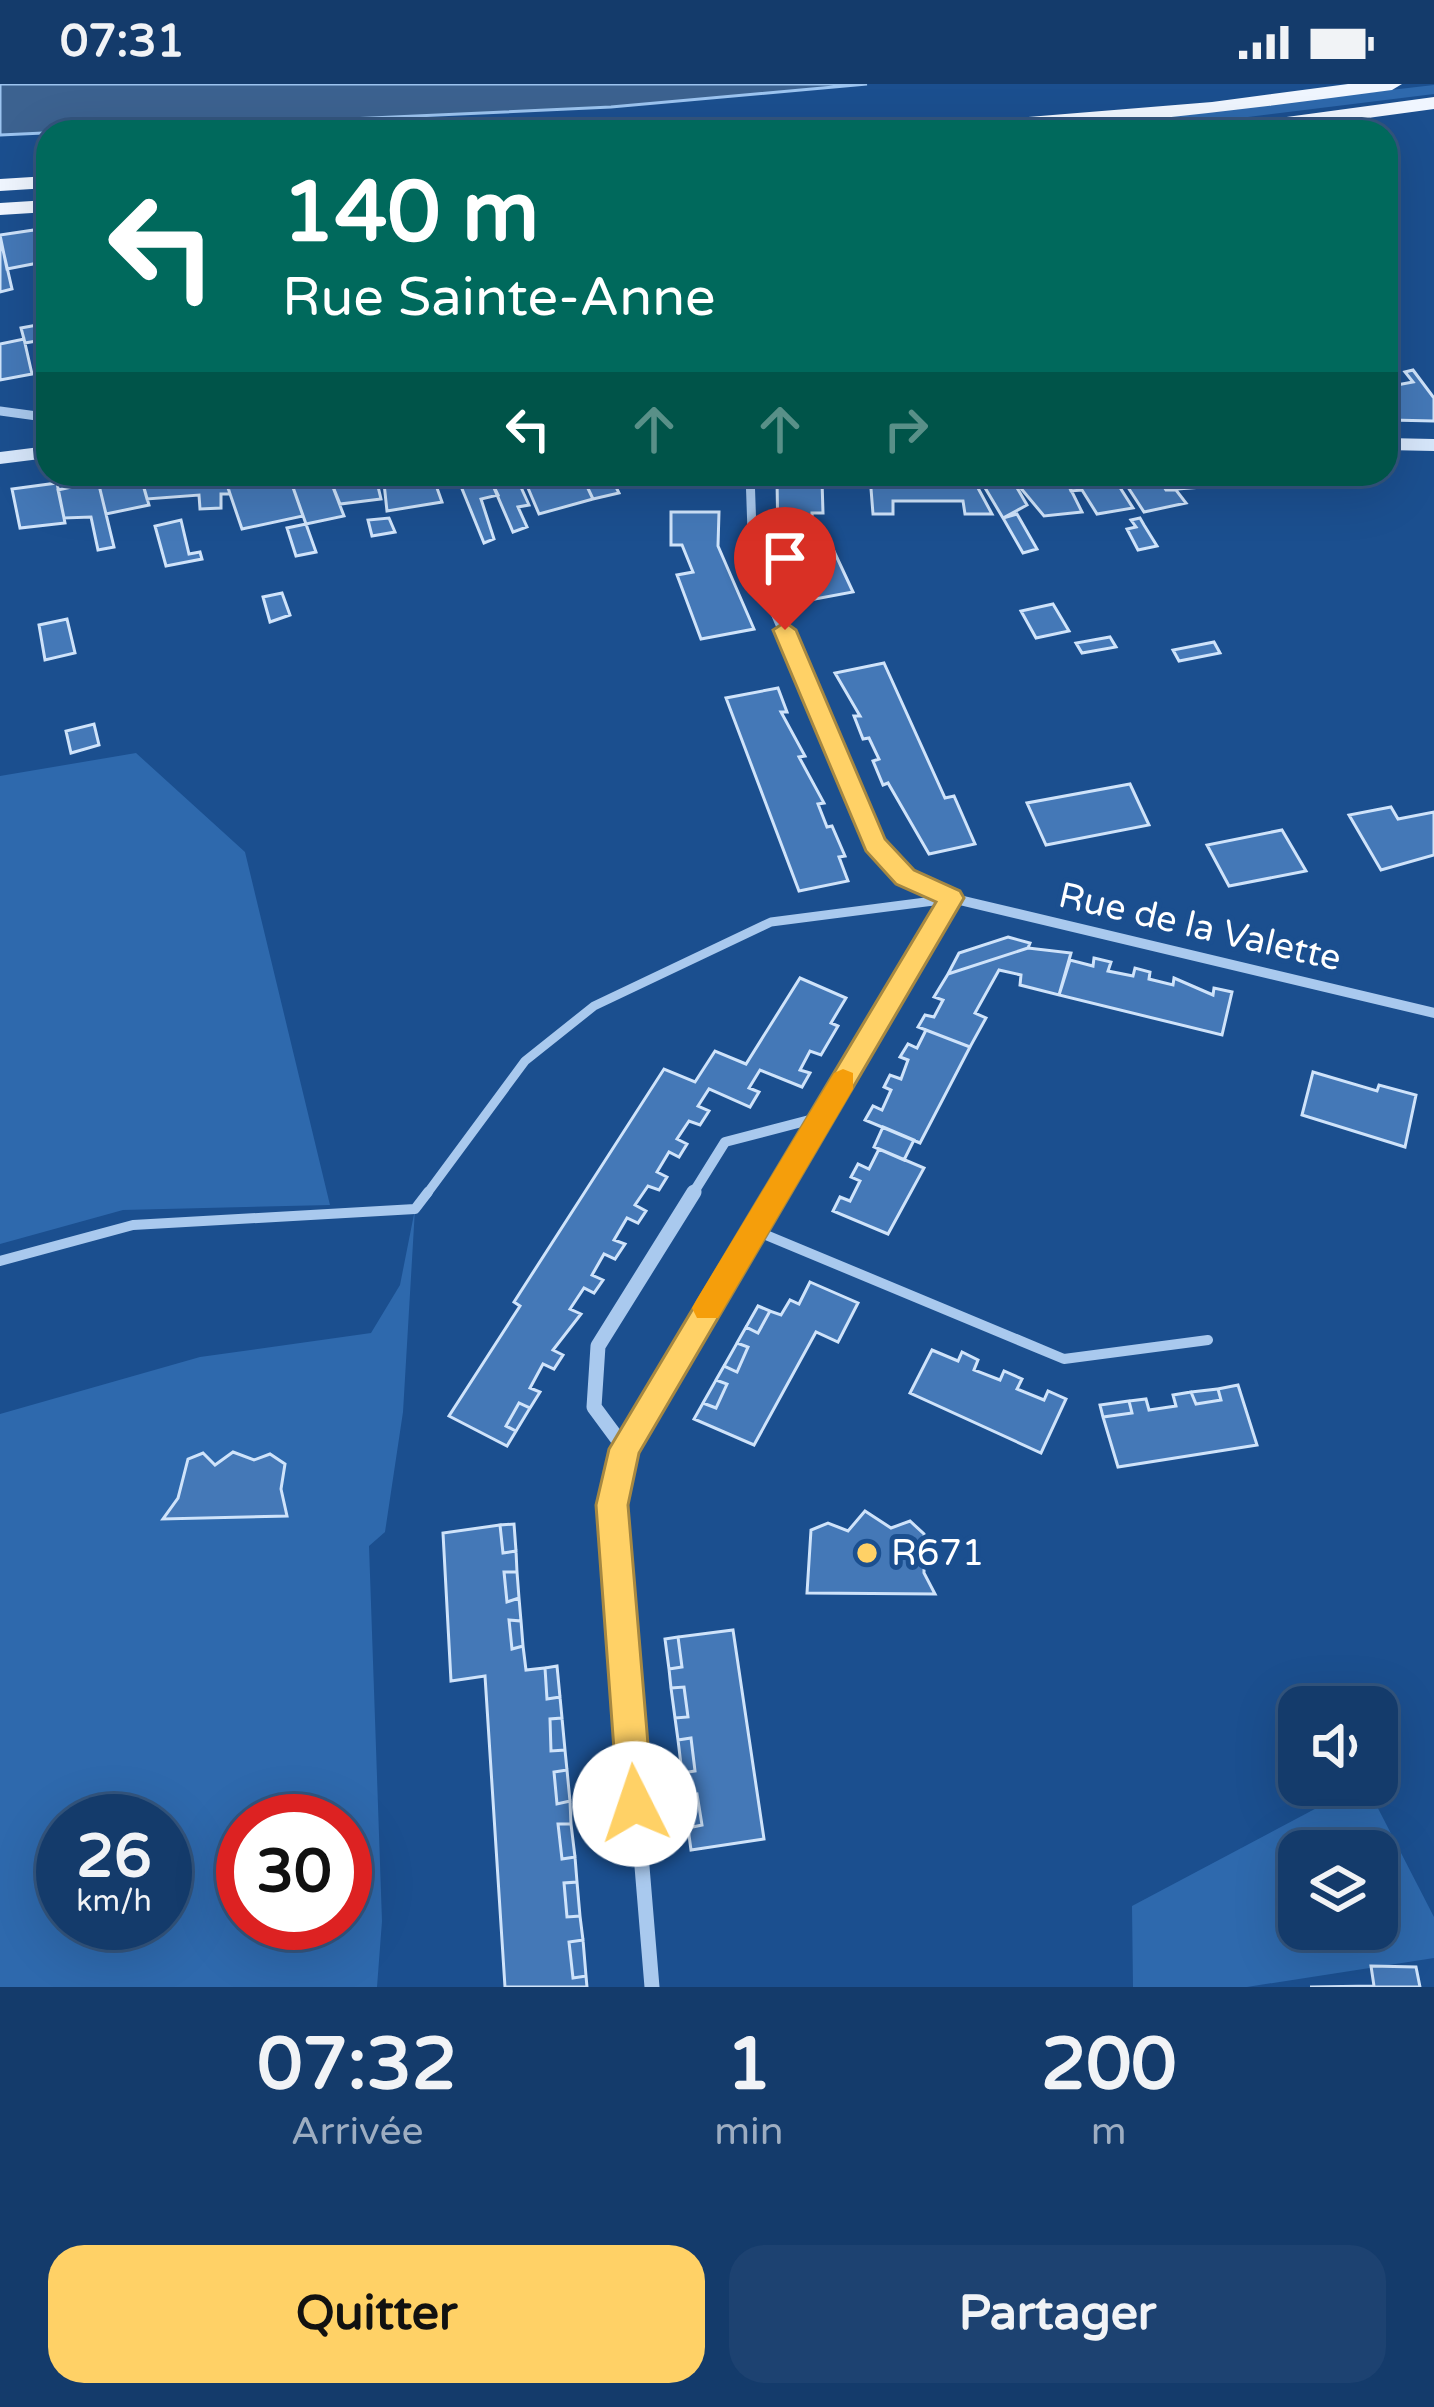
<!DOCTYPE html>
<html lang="fr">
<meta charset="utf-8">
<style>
body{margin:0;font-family:"Varela Round",sans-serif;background:#1d4271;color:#f1f3f6;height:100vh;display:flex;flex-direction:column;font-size:45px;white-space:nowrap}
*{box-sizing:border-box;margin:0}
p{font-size:39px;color:#9dadc1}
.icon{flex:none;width:66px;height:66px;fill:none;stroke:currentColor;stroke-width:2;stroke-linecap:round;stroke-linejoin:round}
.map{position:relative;height:1903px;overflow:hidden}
.sheet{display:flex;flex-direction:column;background:#143b6b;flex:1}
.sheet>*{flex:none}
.guide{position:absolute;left:36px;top:36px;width:1362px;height:366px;border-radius:36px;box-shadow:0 12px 48px #0002,0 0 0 3px #33557e;background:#00695c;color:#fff;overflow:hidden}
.fabs{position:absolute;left:1278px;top:1602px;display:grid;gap:24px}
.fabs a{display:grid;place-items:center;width:120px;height:120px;border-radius:24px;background:#143b6b;box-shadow:0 12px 48px #0002,0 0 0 3px #33557e;font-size:60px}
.speed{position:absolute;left:36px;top:1710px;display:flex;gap:24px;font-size:60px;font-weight:700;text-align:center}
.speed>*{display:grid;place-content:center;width:156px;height:156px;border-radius:50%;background:#143b6b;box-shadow:0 12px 48px #0002,0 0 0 3px #33557e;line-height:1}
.speed small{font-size:30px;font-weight:400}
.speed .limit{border:18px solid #d22;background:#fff;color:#111}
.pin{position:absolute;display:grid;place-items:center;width:102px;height:102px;color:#fff;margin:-123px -51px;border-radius:50% 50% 50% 0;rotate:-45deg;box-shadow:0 0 12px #0007}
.pin .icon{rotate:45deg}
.me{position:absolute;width:132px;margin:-66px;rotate:356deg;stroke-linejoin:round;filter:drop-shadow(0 0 9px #0008)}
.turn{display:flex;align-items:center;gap:42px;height:252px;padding:0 48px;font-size:54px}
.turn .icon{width:156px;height:156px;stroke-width:2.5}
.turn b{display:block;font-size:84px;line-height:102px}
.lanes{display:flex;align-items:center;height:114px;padding:0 48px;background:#0003;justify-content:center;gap:60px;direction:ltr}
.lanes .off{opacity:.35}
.eta{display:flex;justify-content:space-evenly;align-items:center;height:204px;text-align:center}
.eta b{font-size:72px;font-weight:700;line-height:84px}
.button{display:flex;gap:24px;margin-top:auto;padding:24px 48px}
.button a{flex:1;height:138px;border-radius:36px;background:#ffd166;color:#111;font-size:48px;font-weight:700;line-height:138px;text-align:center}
.button a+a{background:#1d4271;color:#f1f3f6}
.status{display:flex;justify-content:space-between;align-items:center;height:84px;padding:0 60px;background:#143b6b;direction:ltr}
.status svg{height:33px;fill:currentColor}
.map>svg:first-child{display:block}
.green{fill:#2e69ad;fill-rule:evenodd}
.water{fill:#3c6290;stroke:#9cc4f0;stroke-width:3}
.building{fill:#4478b7;stroke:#cfe3fa;stroke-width:3}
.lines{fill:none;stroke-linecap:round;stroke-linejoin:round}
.lane-far1{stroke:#a9c9ee;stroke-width:9}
.lane{stroke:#a9c9ee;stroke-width:10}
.street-far2{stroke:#a9c9ee;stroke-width:9}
.street-far1{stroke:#a9c9ee;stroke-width:10}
.street{stroke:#a9c9ee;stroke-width:15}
.secondary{fill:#d6e6fa;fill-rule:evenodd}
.primary{fill:#f0f6ff;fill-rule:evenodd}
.route{fill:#ffd166;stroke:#a68842;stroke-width:3}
.slow{fill:#f59e0b}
.poi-dot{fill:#ffd166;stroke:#1b4f8f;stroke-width:4.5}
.labels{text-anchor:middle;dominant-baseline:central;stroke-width:10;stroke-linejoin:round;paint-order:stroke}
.street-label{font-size:36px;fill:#fff;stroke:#1b4f8f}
.poi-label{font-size:36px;fill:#fff;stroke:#1b4f8f;text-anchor:start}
</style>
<div class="status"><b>07:31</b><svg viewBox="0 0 49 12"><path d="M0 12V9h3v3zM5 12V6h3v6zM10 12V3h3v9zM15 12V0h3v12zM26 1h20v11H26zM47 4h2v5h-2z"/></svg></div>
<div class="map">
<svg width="1434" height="1903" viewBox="0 0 1434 1903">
<rect width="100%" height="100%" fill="#1b4f8f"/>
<path class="green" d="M1434,1V10L1127,48H1025Z
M136,669L245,768L330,1121L123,1126L0,1160V692Z
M415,1125L403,1328L385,1448L369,1462L382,1837L377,1903H0V1330L200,1273L371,1249L400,1201ZM63,1737H165V1839H63ZM243,1737H345V1839H243Z
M1360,1701H1366L1434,1833V1874L1247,1903H1133L1132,1822ZM1299,1767H1377V1845H1299Z"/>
<path class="water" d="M0,0H867L611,23L0,51Z"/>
<path class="building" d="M34,146L43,178L7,185L0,151Z
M0,153L12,205L0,208Z
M48,239V255L25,259L21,244Z
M24,255L32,290L0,296V260Z
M1413,286L1434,314V337L1391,336L1386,303L1413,298L1405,288Z
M140,390L149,421L106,430L98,397Z
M140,390H224L230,410H221V424L200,425L199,411L147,415Z
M323,390L326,399L331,398L344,432L306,440L289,392Z
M328,390H375L381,415L340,420Z
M383,390H432L442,418L387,427Z
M456,390H488L498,411L481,415L494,455L484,459Z
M488,390H515L529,421L518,423L527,443L513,448Z
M569,390L573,398L584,396L593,415L539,430L525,397Z
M1009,390L1027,421L1003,434L978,392Z
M1009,390H1071L1075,400L1069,402L1082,428L1044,432Z
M1156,390L1166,406H1176L1186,419L1144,428L1120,391Z
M1156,390H1210L1216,402L1166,406Z
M610,391L619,409L593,415L584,396Z
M971,391L992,430H965L963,417H893V430H873L870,392Z
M1112,391L1133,424L1097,430L1082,406L1071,407L1069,402Z
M289,392L303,432L242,445L228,404Z
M777,396L822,397L823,429H812V450L825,448L853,508L804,517L778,456Z
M98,397L114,463L98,466L91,433L64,434L58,406Z
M57,399L65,439L20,444L12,405Z
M671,428H719L718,462L754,545L701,555L677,491L693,488L682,461H671Z
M1017,430L1037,465L1023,469L1003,434Z
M389,434L395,448L372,452L368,436Z
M1140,434L1144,441L1157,462L1138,466L1127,445L1136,443L1131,436Z
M181,436L189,470L200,468L202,475L166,482L155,442Z
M306,440L316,468L296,472L287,444Z
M282,509L290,531L270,538L263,513Z
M1053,520L1069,547L1036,554L1021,527Z
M67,535L75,569L45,576L39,541Z
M1110,553L1116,563L1082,569L1076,559Z
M1214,558L1220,569L1179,577L1173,566Z
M884,579L945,714L954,712L975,760L929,770L888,699L883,701L873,677L879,675L869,654L863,655L854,632H860L835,589Z
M778,604L787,628H781L805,672L799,673L824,719L818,720L827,743L832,742L845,772L839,773L848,797L799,807L726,614Z
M94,640L99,661L71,669L66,647Z
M1130,700L1149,741L1046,761L1027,719Z
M1391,723L1398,735L1434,728V771L1381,786L1349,731Z
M1282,746L1306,787L1229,802L1207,761Z
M1008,853L1030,859L1028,864L948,890L959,869Z
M1028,864L1071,869L1059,911L1020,901L1021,891L999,886L975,929L986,934L970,963L918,943L925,931L934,933L943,916L934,913L948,890Z
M1094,874L1111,878L1108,887L1133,892L1135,884L1150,888L1149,895L1173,901L1174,894L1213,911L1214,904L1232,908L1222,951L1059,911L1070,876L1093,882Z
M800,894L846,914L831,939L838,942L821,971L810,967L800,986L810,989L802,1003L760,986L749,1004L759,1008L750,1023L709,1005L698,1022L709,1027L700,1041L689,1037L677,1055L687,1060L679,1073L669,1068L657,1088L667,1093L659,1106L648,1102L635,1121L646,1127L638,1139L627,1134L614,1156L625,1160L615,1175L604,1170L592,1191L603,1196L594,1209L584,1204L570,1225L581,1230L553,1266L563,1271L554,1285L543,1280L530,1304L540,1308L530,1324L519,1319L506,1342L516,1347L507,1362L449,1332L520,1222L514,1218L664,985L695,998L715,967L746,980Z
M926,946L970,963L920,1059L865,1036L873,1022L882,1026L891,1006L884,1003L890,991L901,995L908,976L900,973L908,960L917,964Z
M1313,988L1377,1007L1379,1001L1416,1011L1405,1063L1302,1031Z
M883,1043L914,1056L904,1076L874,1063Z
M879,1065L924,1084L888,1150L833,1127L840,1113L850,1117L860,1097L851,1093L858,1080L869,1085Z
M810,1198L858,1219L838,1258L816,1248L754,1361L694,1335L703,1319L716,1324L727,1300L716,1296L724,1282L737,1288L748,1263L737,1259L746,1243L758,1249L770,1227L781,1231L790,1216L799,1220Z
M758,1222L770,1227L758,1249L746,1243Z
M737,1259L748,1263L737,1288L724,1282Z
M932,1266L958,1277L962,1268L978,1276L974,1286L1000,1296L1004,1287L1022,1295L1017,1305L1044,1316L1048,1307L1066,1315L1041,1369L910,1309Z
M716,1296L727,1300L716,1324L703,1319Z
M1238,1301L1257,1361L1118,1383L1103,1333L1132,1329L1129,1317L1146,1315L1149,1326L1176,1322L1173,1311L1191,1308L1196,1320L1221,1316L1218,1305Z
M1218,1305L1221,1316L1196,1320L1191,1308Z
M1129,1317L1132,1329L1103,1333L1100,1321Z
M519,1319L530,1324L516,1347L506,1342Z
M233,1368L254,1376L270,1370L285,1380L281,1405L287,1432L163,1435L178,1414L188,1375L203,1369L215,1381Z
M865,1427L891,1444L910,1437L924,1450V1489L935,1510L807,1509L811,1446L828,1439L848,1447Z
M514,1440L516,1467L503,1469L500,1441Z
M500,1441L503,1469L516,1467L517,1488H504L507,1518L519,1514L521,1537L509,1536L512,1565L523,1562L526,1586L545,1584L547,1615L560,1613L562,1634L550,1635L551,1667L565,1666L567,1686L554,1688L557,1720L570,1717L571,1740H558L562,1775L575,1773L577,1798L564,1799L567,1833L580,1832L583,1856L569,1858L573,1894L586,1892L587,1903H505L485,1592L451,1597L443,1449Z
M504,1488H517L519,1514L507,1518Z
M509,1536L521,1537L523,1562L512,1565Z
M733,1546L764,1755L691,1766L688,1744L702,1741L697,1710L684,1712L682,1689L695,1687L691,1654L678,1656L675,1634L688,1633L684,1603L671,1604L669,1585L682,1583L678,1553Z
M678,1553L682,1583L669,1585L665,1555Z
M557,1582L560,1613L547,1615L545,1584Z
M684,1603L688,1633L675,1634L671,1604Z
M562,1634L565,1666L551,1667L550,1635Z
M691,1654L695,1687L682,1689L678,1656Z
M567,1686L570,1717L557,1720L554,1688Z
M697,1710L702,1741L688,1744L684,1712Z
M558,1740H571L575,1773L562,1775Z
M577,1798L580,1832L567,1833L564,1799Z
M583,1856L586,1892L573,1894L569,1858Z
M1371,1882L1416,1883L1420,1903H1310L1374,1902Z"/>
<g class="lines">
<path class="lane-far1" d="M426,1111L525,977L594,922L771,838L949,815"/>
<path class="lane" d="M754,1146L1064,1275L1208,1256
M0,1177L133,1141L415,1125L428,1108"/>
<path class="street-far2" d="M0,327L37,332L48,346
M750,390L753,476L759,489"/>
<path class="street-far1" d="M757,486L875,760L905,793L951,814L775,1111
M951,814L1434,929
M692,1111L725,1058L821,1033"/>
<path class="street" d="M625,1365L594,1323L598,1262L694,1108
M652,1903L612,1421L625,1365L777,1108"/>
<path class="secondary" d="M1386,354L1434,355V367L1386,366Z
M48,362V374L0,380V368Z"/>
<path class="primary" d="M1348,0H1402L1392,6C1232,27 1072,48 910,48L920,42L1212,18Z
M1434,13V25L1265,48H1211L1221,42Z
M48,92V104L0,107V95Z
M48,116V128L0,131V119Z"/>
</g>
<path class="route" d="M785,538L796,546L885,755L914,786L960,807L964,814L639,1369L628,1421L653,1720L648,1733L635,1738L623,1733L618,1720L596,1421L609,1365L936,818L896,800L866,767L773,546Z"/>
<path class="slow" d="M843,985L853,989V1005L718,1234H697L692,1224L697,1215L834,989Z"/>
<circle class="poi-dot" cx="867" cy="1469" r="12"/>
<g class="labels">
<g class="street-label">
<text transform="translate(1200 843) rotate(13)">Rue de la Valette</text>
</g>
<g class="poi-label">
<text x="891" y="1469">R671</text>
</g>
</g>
</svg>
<div class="fabs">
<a><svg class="icon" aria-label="sound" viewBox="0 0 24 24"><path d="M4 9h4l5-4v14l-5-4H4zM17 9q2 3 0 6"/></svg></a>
<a><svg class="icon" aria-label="layers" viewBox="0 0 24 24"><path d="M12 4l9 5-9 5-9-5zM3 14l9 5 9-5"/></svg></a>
</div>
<div class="speed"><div>26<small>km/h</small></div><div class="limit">30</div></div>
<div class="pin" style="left:785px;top:546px;background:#d93025"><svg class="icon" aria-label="arrive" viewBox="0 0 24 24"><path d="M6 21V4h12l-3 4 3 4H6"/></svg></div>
<svg class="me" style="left:635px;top:1720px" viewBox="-20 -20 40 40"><circle r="19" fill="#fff"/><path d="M0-13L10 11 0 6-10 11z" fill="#ffd166"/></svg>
<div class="guide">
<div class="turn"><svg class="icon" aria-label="left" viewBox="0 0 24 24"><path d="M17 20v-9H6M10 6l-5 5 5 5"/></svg><div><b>140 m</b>Rue Sainte-Anne</div></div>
<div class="lanes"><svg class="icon" aria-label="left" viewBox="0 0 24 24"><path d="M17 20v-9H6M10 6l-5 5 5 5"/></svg><svg class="icon off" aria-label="ahead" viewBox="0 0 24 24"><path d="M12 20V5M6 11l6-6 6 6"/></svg><svg class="icon off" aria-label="ahead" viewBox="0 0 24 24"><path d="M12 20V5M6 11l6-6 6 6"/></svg><svg class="icon off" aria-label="right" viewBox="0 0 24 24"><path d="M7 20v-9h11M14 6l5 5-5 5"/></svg></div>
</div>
</div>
<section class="sheet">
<div class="eta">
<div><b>07:32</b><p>Arrivée</p></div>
<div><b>1</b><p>min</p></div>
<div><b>200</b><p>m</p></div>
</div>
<div class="button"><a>Quitter</a><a>Partager</a></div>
</section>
